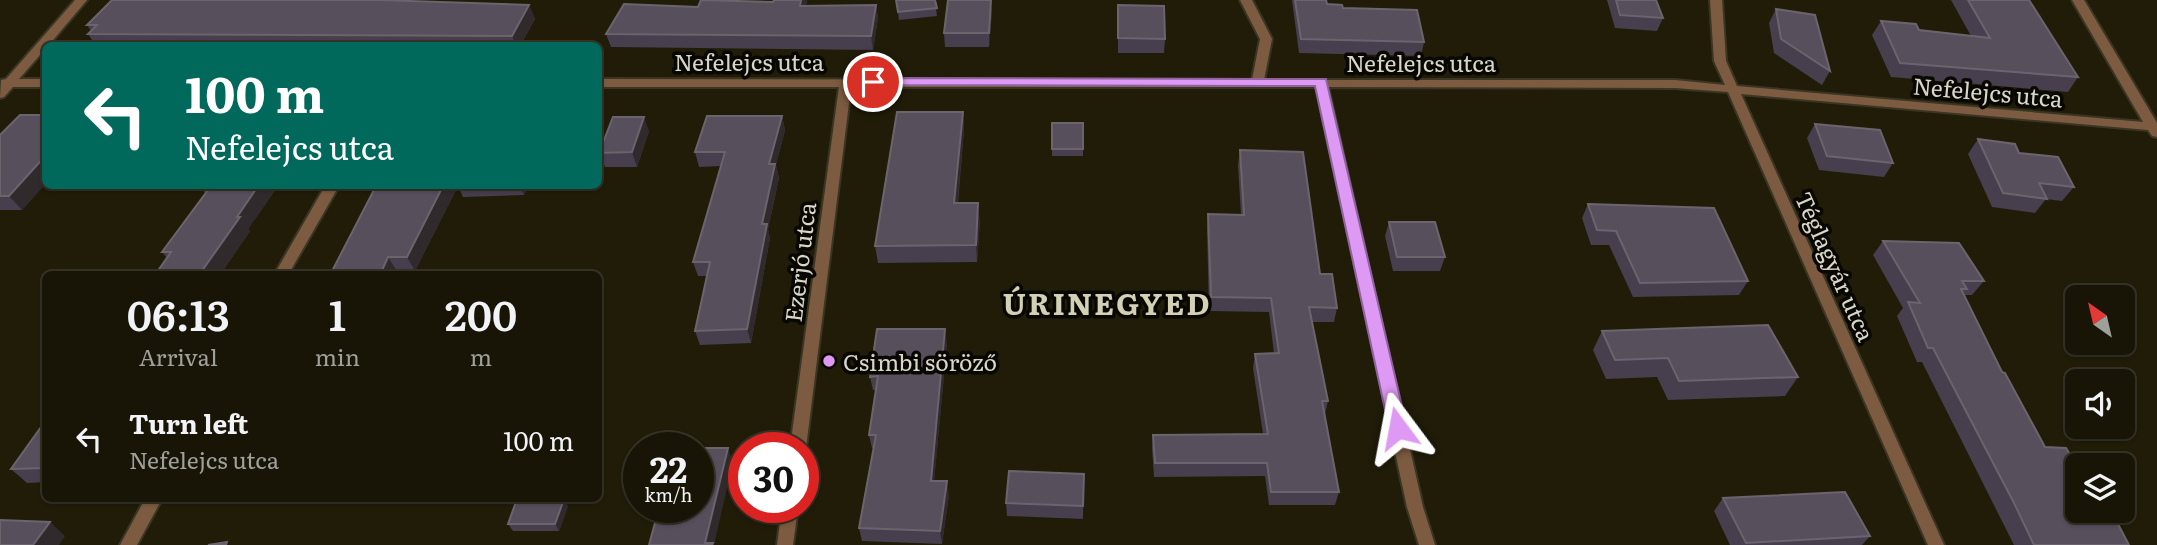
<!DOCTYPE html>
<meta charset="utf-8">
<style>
body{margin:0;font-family:Literata,serif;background:#211e10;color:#f1f3f6;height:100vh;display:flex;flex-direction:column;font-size:26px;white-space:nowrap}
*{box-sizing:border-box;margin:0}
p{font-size:23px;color:#9f9f9b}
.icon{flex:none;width:38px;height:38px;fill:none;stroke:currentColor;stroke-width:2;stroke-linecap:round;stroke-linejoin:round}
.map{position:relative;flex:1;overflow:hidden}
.side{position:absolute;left:42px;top:271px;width:560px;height:231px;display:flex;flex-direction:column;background:#181506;border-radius:10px;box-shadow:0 2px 5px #0004,0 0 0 2px #363428}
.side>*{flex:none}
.top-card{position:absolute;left:42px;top:42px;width:560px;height:147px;border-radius:10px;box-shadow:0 2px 5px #0004,0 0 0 2px #363428;background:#00695c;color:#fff;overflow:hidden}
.needle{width:46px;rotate:326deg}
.tools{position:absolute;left:2065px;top:285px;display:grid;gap:14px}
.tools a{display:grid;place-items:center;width:70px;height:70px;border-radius:10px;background:#181506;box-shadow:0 2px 5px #0004,0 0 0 2px #363428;font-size:35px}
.speed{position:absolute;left:623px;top:432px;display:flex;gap:14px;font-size:35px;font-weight:700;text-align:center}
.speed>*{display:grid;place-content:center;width:91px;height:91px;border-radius:50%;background:#181506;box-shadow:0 2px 5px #0004,0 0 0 2px #363428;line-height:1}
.speed small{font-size:18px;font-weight:400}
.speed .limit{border:10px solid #d22;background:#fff;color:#111}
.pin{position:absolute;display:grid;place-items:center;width:60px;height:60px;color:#fff;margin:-30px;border:4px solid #fff;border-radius:50%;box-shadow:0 2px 7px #0007}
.me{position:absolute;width:77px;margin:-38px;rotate:347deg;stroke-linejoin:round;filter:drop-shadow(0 0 5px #0008)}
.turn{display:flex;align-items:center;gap:24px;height:147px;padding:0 28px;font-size:32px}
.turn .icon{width:91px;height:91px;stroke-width:2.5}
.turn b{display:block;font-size:49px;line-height:60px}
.eta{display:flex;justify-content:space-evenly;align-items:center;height:119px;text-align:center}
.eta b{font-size:42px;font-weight:600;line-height:49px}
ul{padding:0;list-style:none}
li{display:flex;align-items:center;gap:21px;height:98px;padding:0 28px}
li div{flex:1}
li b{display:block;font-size:26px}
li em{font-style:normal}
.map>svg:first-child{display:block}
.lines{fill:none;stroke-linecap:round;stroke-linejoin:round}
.street-casing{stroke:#3a3623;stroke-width:4}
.street{fill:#7d5b40;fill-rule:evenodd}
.wall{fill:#473e4e}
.shaded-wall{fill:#312a2d}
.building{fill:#574f5c;stroke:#6b646d;stroke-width:2}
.route{fill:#dd99f3;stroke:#90639e;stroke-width:2}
.poi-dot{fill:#dd99f3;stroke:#080702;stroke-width:2.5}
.labels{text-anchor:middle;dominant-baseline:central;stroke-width:7;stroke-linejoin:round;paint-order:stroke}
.street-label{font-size:23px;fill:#d8d6ca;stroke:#080702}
.poi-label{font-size:23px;fill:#d8d6ca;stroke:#080702;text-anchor:start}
.district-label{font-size:30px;font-weight:bold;letter-spacing:2px;fill:#d4d0b6;stroke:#080702}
</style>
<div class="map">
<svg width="2157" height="545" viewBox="0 0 2157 545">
<rect width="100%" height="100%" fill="#201c08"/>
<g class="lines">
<g class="street-casing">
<path id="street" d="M75,0H87L48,46H46V48L19,79H46V87H13L4,97L0,98L1,80L6,79Z
M1240,0H1252L1272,39L1264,80H1675L1725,85L1714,61L1710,0H1722L1726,61L1737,86L2143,122L2072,0H2084L2157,123V137L2152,136L2148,130L1741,94L1944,545H1928L1728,92L1675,88L1328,87L1423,507L1435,545H1419L1407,507L1316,87H851L806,448L803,453V448H790L839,87H598V79L1252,80L1260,39Z
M325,186H339L288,275H274Z
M145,499H162L137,545H120Z
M782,508H798L793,545H777Z"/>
</g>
<use href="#street" class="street"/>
</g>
<path class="wall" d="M807,0L806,6L876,5L878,18L873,50L611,47L606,34L698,7Z
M896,0H935L937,16L899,20Z
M1292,0H1326L1327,4L1343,8L1424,42L1421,56L1299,53Z
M1607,0H1656L1663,18L1657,31L1615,28Z
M1951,0H2029L2078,77L2068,92L1891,77L1872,35L1881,21L1919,30L1971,36Z
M529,5L535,19L520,46H96L88,34L91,31L87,25Z
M1118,5L1165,39L1164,53H1118Z
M1776,9L1830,71L1822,85L1774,53L1769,23Z
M992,12L989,47H945L944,33Z
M963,112L964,129L958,203L980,220L977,262L878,263L875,246Z
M46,115V183L22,210H0V135Z
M782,116L785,130L776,165L779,178L768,229L770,238L751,343L700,345L695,331L707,276H698L693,262L721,166L699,167L695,152Z
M1052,123H1083V156H1052Z
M1815,124L1893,163L1884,177L1819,170L1807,138Z
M649,131L637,167H605L599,153Z
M1978,139L2019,153L2074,187L2062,201L2046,199L2035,213L1992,207L1968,154Z
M1240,150L1320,274L1337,308L1334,322H1312L1328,401L1325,414L1339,492L1335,505H1269L1265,476L1154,477L1152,448L1153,435L1263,434L1253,368L1255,354H1274L1269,312L1209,311L1207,229L1208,214L1241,215L1238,165Z
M200,186H278L248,229L250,231L220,275H155L167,258L162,252L205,193Z
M376,186H529L524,195L463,197L458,186L415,271L330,275Z
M1588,204L1748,281L1739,295L1633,297L1609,245H1591L1582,218Z
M1389,222L1445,257L1440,271H1393L1385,236Z
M1883,241L1984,281L1972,295H1964L2002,372L2045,447L2129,545H2014L1922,362H1917L1897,316L1903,308L1873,255Z
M1602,331L1798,377L1785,396L1668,400L1657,377L1606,379L1593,350Z
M947,343L934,481L949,495L942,544L862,541L859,528L874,448H872L869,435L876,390H873L870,377Z
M46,420V482L27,483L11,469Z
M1084,474L1083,519L1007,516L1006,503Z
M1723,498L1870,536L1862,545H1730L1714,511Z
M568,506L559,531H513L508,524Z"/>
<path class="shaded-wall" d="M801,0H807L803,19L800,6Z
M992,0V12L989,47V33Z
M529,5L535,19L520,46H516L512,36Z
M876,5L878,18L873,50L871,36Z
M963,112L964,129L956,220L954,203Z
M782,116L785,130L776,165L779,178L768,229L770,238L751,343L747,329L762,224L769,164Z
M644,117L649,131L637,167L632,152Z
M46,155V183L22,210L9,196Z
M258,186H278L248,229L250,231L220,275H199Z
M443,186H458L415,271L407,257Z
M520,186H529L524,195Z
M978,203L980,220L977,262L976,245Z
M388,257L397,271L395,275H380Z
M945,329L947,343L933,494L931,481Z
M728,448L733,462L714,545H705V543Z
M947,481L949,495L942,544L940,531Z
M564,499L568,506L559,531L555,524Z
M50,522L65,536L59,545H33Z"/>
<path class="building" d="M112,0H380L529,5L512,36L88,34L97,25H87Z
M701,0L773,2L774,0H801L800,6L876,5L871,36L606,34L624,4L698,7Z
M896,0H935L937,8L898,12Z
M948,0H991L989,33H944Z
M1295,0H1326L1327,4L1342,5L1343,8L1417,10L1424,42L1301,39Z
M1616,0H1656L1663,18L1620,15Z
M1968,0H2029L2078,77L1900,63L1881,21L1916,24L1919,30L1990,38Z
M1118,5L1164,6L1165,39L1118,38Z
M1776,9L1815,15L1830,71L1781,39Z
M897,112H963L954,203H978L976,245L875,246Z
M20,115H46V155L9,196H0V135Z
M707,116H782L769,164H775L762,224H767L747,329L695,331L710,262H693L725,152H695Z
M613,117H644L632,152L599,153Z
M1052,123H1083V149H1052Z
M1815,124L1880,130L1893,163L1827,156Z
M1978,139L2015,144L2019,153L2058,157L2074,187L2039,183L2047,199L2003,193Z
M1240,150L1303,152L1320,274H1332L1337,308L1309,307L1328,401H1322L1339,492H1271L1267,463H1155L1153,435L1268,434L1255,354L1279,353L1271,298L1211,297L1208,214L1244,215Z
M211,186H258L237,217H240L199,275H155L171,252H162Z
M376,186H443L407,257H388L380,275H330Z
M1588,204L1714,208L1748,281L1640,283L1616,231L1597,230Z
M1389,222H1435L1445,257H1397Z
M1883,241L1959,243L1984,281H1962L1967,289H1961L2002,372L2005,373L2045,447L2066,448L2077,466V511H2104L2111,524H2118L2129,545H2034L2014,503L1933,348H1928L1908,302L1920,303Z
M1768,325L1798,377L1679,381L1668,358L1615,360L1602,331Z
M877,329H945L931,481H947L940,531L859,528L876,435H869L878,376L870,377Z
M46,420V468L11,469Z
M698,448H728L705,543H713L712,545H649L659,508H698Z
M1009,471L1084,474L1083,506L1006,503Z
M1845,492L1870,536L1746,543L1723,498Z
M517,499H564L555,524H508Z
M0,520L50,522L33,545H0Z
M227,542L226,545H208Z"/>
<path class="route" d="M873,78L1326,79L1407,428L1404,433L1398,435L1391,433L1389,428L1315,86L869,85V79Z"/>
<circle class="poi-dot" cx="829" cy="361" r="7"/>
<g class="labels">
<g class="street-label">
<text x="749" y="61">Nefelejcs utca</text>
<text x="1421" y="62">Nefelejcs utca</text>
<text transform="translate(1988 91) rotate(5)">Nefelejcs utca</text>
<text transform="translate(799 262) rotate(-83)">Ezerjó utca</text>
<text transform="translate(1836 266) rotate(66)">Téglagyár utca</text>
</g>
<g class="poi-label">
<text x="843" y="361">Csimbi söröző</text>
</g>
<g class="district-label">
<text x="1107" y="302">ÚRINEGYED</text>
</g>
</g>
</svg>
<div class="tools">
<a><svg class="needle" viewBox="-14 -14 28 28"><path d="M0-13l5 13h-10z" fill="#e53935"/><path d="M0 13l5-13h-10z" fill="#9f9f9b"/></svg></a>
<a><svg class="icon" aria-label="sound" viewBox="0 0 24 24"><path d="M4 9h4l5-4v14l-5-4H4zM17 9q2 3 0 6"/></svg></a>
<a><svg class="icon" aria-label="layers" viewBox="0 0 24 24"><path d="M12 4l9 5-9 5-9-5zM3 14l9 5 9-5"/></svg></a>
</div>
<div class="speed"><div>22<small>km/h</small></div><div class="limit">30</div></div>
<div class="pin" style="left:873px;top:82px;background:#d93025"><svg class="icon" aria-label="arrive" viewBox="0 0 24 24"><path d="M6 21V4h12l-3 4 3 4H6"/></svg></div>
<svg class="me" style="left:1398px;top:428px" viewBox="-20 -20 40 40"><path d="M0-17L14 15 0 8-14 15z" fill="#dd99f3" stroke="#fff" stroke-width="4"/></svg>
<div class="top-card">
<div class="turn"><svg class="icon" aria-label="left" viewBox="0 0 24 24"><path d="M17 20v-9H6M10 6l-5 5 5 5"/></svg><div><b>100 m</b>Nefelejcs utca</div></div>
</div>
<section class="side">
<div class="eta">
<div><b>06:13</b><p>Arrival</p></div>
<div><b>1</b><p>min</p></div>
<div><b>200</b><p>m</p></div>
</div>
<ul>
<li><svg class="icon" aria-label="left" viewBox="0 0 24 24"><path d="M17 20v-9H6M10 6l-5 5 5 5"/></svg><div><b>Turn left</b><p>Nefelejcs utca</p></div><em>100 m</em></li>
</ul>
</section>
</div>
